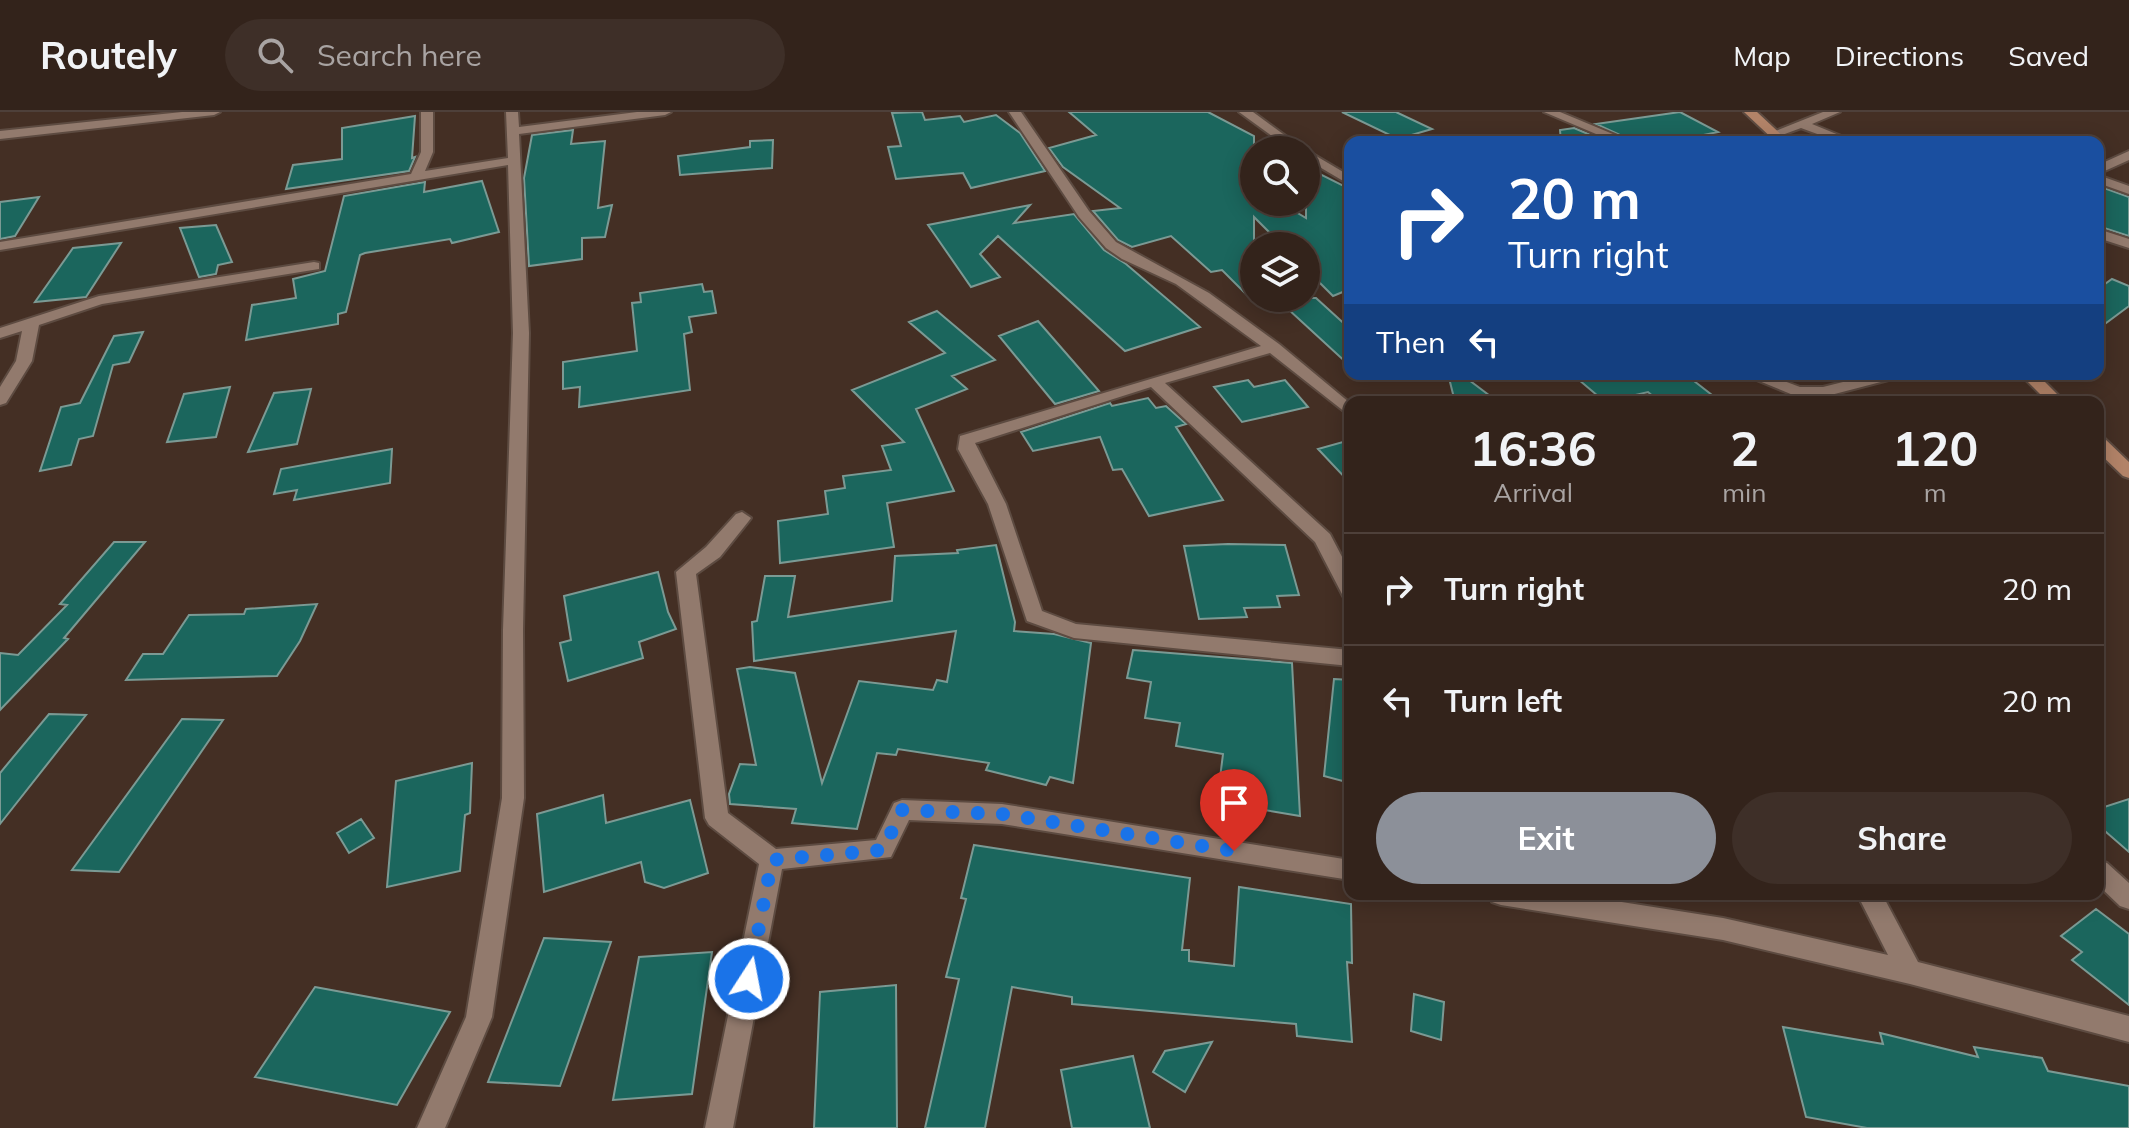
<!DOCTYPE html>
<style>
body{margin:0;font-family:Mulish,sans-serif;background:#3e2f28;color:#f1f3f6;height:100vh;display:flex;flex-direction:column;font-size:30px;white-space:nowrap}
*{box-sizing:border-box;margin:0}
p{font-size:26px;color:#a9a4a3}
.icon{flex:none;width:44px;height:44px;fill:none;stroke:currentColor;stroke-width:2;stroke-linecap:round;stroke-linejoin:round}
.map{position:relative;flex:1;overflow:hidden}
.side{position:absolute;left:1344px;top:284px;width:760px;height:504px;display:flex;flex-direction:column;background:#33231b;border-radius:16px;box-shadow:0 4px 20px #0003,0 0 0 2px #4e403a}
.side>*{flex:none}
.hud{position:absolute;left:1344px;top:24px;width:760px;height:244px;border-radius:16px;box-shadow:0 4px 20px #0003,0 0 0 2px #4e403a;background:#1a4fa0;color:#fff;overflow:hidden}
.fabs{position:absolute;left:1240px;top:24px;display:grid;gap:16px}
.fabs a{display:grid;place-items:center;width:80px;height:80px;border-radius:50%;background:#33231b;box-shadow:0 4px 20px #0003,0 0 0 2px #4e403a;font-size:40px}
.pin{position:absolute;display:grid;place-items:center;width:68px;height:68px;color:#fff;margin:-82px -34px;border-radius:50% 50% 50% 0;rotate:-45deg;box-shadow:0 0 8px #0007}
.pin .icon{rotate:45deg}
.me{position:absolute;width:88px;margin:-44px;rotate:11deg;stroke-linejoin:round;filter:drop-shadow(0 0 6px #0008)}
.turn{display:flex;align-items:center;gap:28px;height:168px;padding:0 32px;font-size:36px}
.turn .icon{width:104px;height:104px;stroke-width:2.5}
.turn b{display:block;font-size:56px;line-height:68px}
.then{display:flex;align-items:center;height:76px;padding:0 32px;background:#0003;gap:16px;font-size:30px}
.eta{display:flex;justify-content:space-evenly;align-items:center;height:136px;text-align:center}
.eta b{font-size:48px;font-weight:700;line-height:56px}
.button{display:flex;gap:16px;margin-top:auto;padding:16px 32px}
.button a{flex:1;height:92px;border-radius:48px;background:#8c9099;color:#fff;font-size:32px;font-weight:700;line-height:92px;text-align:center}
.button a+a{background:#3e2f28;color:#f1f3f6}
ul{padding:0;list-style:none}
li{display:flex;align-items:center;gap:24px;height:112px;padding:0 32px;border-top:2px solid #4e403a}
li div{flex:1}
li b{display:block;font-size:30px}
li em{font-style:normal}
header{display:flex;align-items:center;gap:48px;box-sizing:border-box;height:112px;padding:0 40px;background:#33231b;border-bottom:2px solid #4e403a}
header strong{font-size:38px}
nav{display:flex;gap:44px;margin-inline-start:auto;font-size:28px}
.search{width:560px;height:72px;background:#3e2f28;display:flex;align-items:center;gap:20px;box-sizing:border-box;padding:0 28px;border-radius:44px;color:#a9a4a3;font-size:30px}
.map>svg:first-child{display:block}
.building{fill:#1b665d;stroke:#7b9a94;stroke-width:2}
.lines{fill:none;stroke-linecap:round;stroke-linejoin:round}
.street-casing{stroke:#5d4b41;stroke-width:4}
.secondary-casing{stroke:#5d4b41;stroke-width:4}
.street{fill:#927a6d;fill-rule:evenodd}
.secondary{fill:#b28368;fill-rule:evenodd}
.route{stroke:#1a73e8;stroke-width:14;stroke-dasharray:0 25.2}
</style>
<header>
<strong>Routely</strong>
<div class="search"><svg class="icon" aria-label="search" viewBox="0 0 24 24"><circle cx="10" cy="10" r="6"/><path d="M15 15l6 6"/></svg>Search here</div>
<nav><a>Map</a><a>Directions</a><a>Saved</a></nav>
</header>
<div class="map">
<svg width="2129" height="1016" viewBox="0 0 2129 1016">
<rect width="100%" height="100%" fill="#442f24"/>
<path class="building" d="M922,0L925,8L960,4L964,10L996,3L1020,21L1045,59L971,76L963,61L896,67L888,35L901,34L892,1Z
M1069,0H1208L1254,24V90H1279L1306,106V55L1350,77V177L1333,184L1306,157V134H1283L1254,105V190L1222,158L1211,160L1171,124L1132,135L1118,128L1093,99L1120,96L1063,55L1049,36L1096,23Z
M1342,0H1396L1432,17L1398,27Z
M1680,0L1718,20L1703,23L1719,30H1635L1596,12Z
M415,4L412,46L415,45L409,59L286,77L293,53L342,47V16Z
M1574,16L1607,30H1561L1560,18Z
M573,18L571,32L605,29L598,96L612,93L605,125L582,126V147L529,154L524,66L532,23Z
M773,28L772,56L680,63L678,44L750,35V29Z
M482,69L499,120L452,131L450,127L365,141L360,143L346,200L338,202V212L246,228L252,193L296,186L293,167L325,159L344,84L425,70L424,80Z
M2104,76L2129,85V124L2098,114V81Z
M39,85L15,124L0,127V90Z
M1030,93L1014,111L1074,102L1104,138L1126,152L1200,215L1125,239L998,124L980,142L1000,165L971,175L928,113Z
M216,113L232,150L218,153L216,162L199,165L180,116Z
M121,131L86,185L35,190L73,136Z
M2112,167L2129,174V194L2098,217V177Z
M702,172L704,180L712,179L716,201L689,205L692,220L684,222L690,278L579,295L580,275L563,277V250L637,239L632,191L641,190L640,181Z
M1276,186H1316L1350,217V254Z
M937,199L995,248L952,264L967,277L916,297L954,379L887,391L894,435L780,451L778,409L828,402L825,379L845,376L843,364L891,358L882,334L904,330L852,278L945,241L909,210Z
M1038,209L1099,279L1055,292L999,224Z
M143,220L129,250L113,253L93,324L79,327L71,353L40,359L61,295L80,291L114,224Z
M1448,262H1461L1498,290H1455Z
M1572,262H1685L1721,290H1660L1648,280L1605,290Z
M1248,268L1254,275L1285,268L1308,295L1242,310L1214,275Z
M230,275L216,325L167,330L184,282Z
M311,277L297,332L248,340L274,281Z
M1148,286L1156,296L1166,294L1186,312L1176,315L1223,388L1149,404L1122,357L1113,358L1100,325L1033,339L1021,320L1110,291L1112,294Z
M1350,328V371L1318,337Z
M392,337L390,371L294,388L297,378L274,382L281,357Z
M114,430H145L64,526L68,527L0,598V541L18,543L67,493L60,492Z
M1228,432L1285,433L1299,483L1277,484L1280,495L1244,496L1247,505L1199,507L1184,434Z
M996,433L1015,510L1014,519L1054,522L1091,531L1073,671L1050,665L1046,673L986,658L989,651L898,637L896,643L877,641L857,717L792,711L796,697L730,692L729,682L740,652L756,653L737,557L750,555L795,561L822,671L859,569L933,578L937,568L947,570L956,519L754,549L752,510L757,509L765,464H795L788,505L892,489L895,444L958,441L957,438Z
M658,460L668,500L676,517L639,530L643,546L568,569L560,531L571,528L564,484Z
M317,492L300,529L277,564L126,568L143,542H163L189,503L244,502L246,497Z
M1133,538L1292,551L1300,704L1217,690L1223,642L1176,634L1180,611L1145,606L1151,570L1127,566Z
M1334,567L1350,568V671L1324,664Z
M49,602L86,603L0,712V661Z
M182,607L223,608L119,760L72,758Z
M472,651L470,701L465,703L460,759L387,775L396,669Z
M603,683L606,711L690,688L708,761L664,776L645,770L641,750L544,780L537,702Z
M2129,687V740L2098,713V697Z
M361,707L374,726L349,741L337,721Z
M974,733L1190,766L1182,838H1189V849L1234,854L1239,775L1351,792L1352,851L1347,850L1352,930L1297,924L1296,912L1072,892V885L1012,875L985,1016H925L959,867L946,865L966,787L961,786Z
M2096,797L2129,822V893L2072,848L2082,840L2061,824Z
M544,826L611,830L560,974L488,970Z
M712,840L692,982L613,988L639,845Z
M896,873L897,1016H814L820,880Z
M315,875L450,900L397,993L255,965Z
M1414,882L1444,890L1441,928L1411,919Z
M1783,915L1883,932L1880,921L1978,945L1974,935L2042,946L2048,959L2129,974V1016H1867L1806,1005Z
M1212,930L1185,980L1153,960L1165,939Z
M1133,944L1150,1016H1072L1061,958Z"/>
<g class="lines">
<g class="street-casing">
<path id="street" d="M182,0H220L214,3L0,27V19Z
M421,0H433V40L425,59L508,46L506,0H518L519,15L637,0H671L665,3L519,22L529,221L523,518L524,686L492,905L445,1016H417L466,905L502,686L503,518L513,221L508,53L0,138V130L411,62L421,40Z
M1009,0H1021L1089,99L1116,130L1209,181L1279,232L1350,291V304L1270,241L1165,271L1330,422L1350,460V486L1343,484L1315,430L1151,275L975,331L1006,392L1042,499L1076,512L1350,538V554L1074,526L1027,509L988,392L958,337L960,324L1261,234L1176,172L1122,147L1106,136L1079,105Z
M1239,0H1253L1305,38H1291Z
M1544,0H1560L1632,30H1615Z
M1823,0H1840L1812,12L1856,30H1839L1801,16L1774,26L1768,22Z
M1306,38L1350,64V73L1306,47Z
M2129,39V48L2098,62V53Z
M2098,63L2129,74V82L2098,71Z
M2098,117L2129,127V136L2098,126Z
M314,150L319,151V157L102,192L39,213L32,249L6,291L0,293V275L16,249L22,219L0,226V216L99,184Z
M1742,262H1765L1800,275H1823L1875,262H1902L1900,265L1823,285H1798Z
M1546,284L1555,290L1538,289Z
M742,400L751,406L748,410L720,445L696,462L728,701L776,737L876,728L894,691L902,688L1002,692L1350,748V768L1002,712L909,708L891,745L782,757L733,1016H705L759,752L709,713L705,706L676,460L706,435L736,402Z
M2098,748L2107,751L2129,771V797L2120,794L2098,773Z
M1489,782H1571L1723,806L1888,843L1857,782H1882L1918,850L2129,904V930L1910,872L1723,828L1501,793L1492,790Z"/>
</g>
<g class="secondary-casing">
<path id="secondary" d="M1744,0H1757L1789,30H1776Z
M2020,262H2037L2065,290H2048Z
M2098,325L2104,326L2129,350V366L2123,364L2098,340Z"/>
</g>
<use href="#street" class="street"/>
<use href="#secondary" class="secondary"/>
</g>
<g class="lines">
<path class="route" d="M749,867L772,748L883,738L902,698L1002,702L1234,739"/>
</g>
</svg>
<div class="fabs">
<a><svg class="icon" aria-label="search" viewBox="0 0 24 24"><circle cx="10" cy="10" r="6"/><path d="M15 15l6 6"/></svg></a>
<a><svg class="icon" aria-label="layers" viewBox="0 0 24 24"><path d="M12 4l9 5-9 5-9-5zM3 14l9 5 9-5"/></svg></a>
</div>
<div class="pin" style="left:1234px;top:739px;background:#d93025"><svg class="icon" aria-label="arrive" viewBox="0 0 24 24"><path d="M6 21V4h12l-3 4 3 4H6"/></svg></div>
<svg class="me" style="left:749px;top:867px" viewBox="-20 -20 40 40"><circle r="17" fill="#1a73e8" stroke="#fff" stroke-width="3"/><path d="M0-11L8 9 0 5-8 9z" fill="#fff"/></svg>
<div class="hud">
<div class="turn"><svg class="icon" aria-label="right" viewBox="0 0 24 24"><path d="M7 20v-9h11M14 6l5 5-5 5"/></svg><div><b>20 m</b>Turn right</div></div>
<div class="then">Then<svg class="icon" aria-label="left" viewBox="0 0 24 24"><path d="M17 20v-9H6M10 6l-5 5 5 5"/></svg></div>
</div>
<section class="side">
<div class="eta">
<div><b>16:36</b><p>Arrival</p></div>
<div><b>2</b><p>min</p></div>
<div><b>120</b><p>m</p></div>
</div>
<ul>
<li><svg class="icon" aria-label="right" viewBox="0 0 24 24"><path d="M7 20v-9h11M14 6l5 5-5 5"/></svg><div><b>Turn right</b></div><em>20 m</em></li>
<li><svg class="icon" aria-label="left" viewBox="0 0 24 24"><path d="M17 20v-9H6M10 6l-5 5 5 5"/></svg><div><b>Turn left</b></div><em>20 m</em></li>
</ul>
<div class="button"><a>Exit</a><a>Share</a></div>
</section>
</div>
